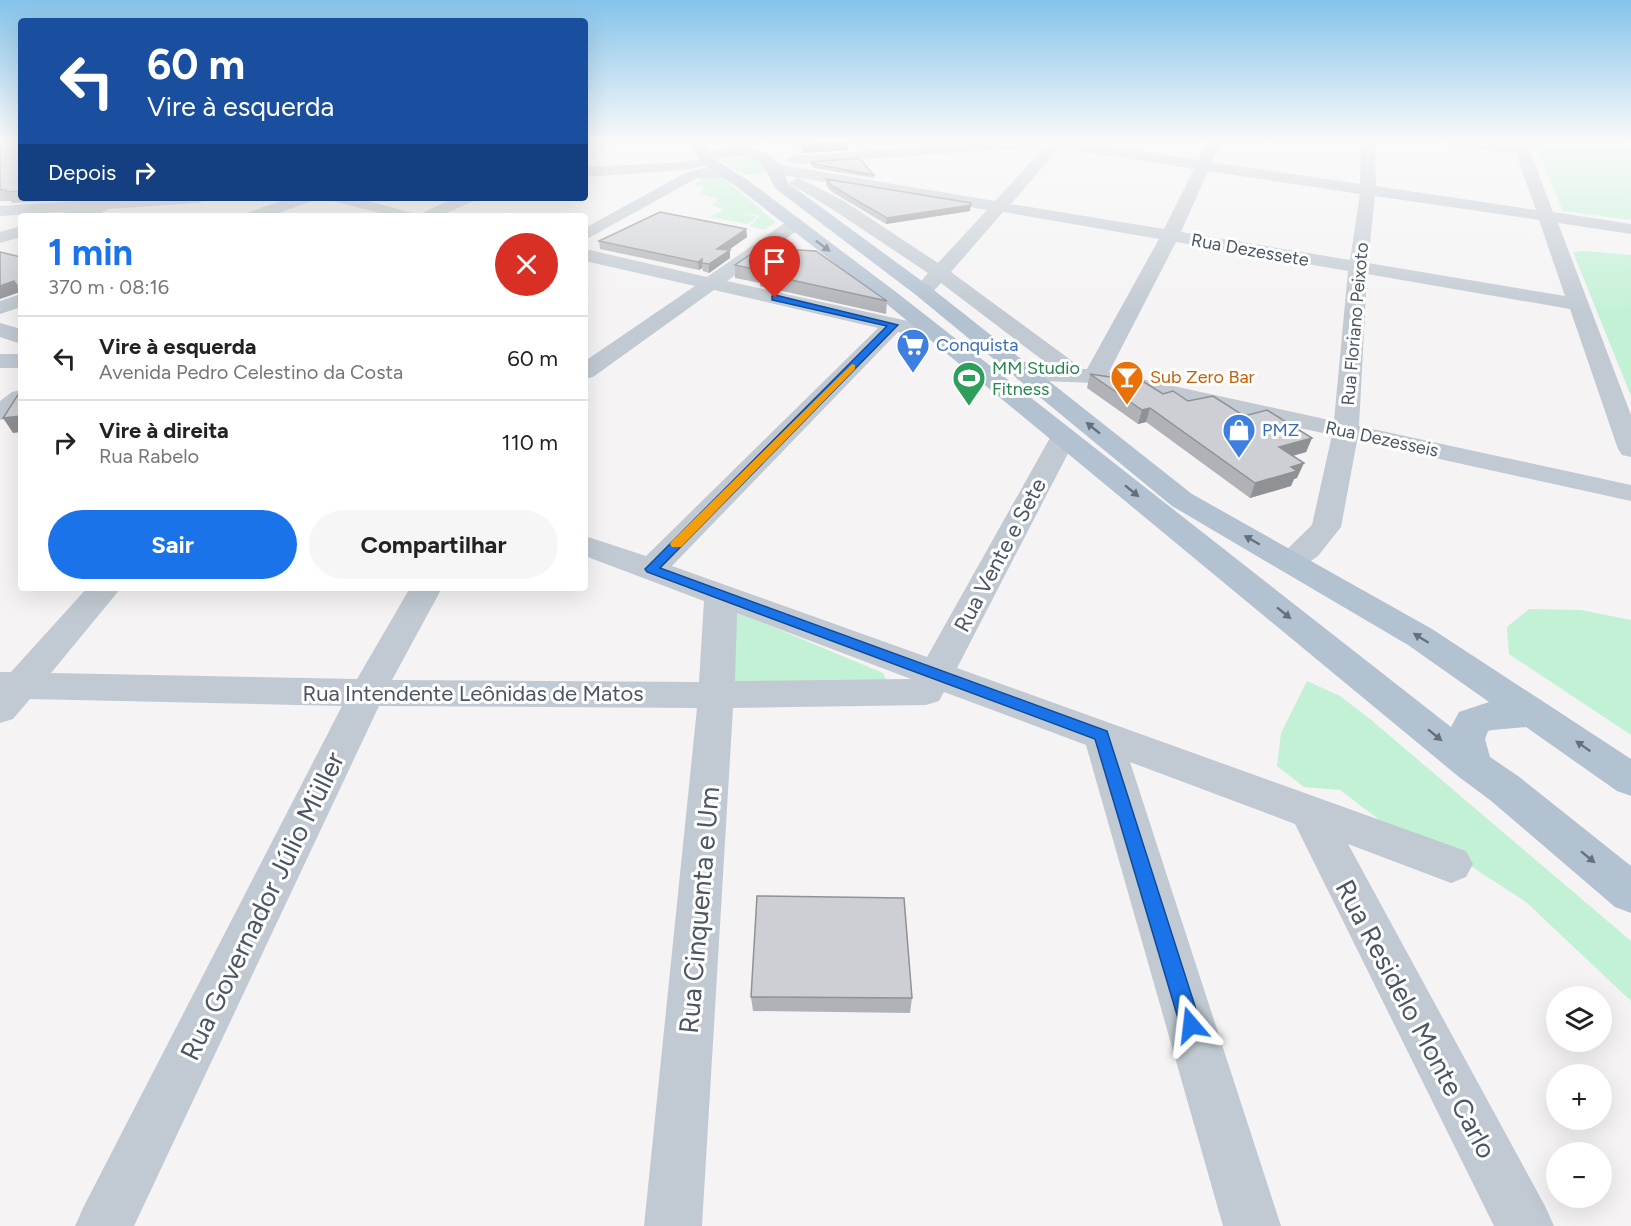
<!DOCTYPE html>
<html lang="pt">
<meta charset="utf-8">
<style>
body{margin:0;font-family:Figtree,sans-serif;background:#f6f6f6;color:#222;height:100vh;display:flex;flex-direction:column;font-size:22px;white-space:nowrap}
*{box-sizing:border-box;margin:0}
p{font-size:20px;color:#767676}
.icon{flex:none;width:33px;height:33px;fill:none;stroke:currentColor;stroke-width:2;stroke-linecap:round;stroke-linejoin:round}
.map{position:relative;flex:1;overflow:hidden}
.panel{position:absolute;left:18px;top:213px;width:570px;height:378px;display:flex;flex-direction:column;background:#fff;border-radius:6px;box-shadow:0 6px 24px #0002}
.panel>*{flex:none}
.guide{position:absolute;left:18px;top:18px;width:570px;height:183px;border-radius:6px;box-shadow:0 6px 24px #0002;background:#1a4fa0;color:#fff;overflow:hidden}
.controls{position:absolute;left:1546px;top:986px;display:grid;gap:12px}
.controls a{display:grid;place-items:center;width:66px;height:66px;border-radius:50%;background:#fff;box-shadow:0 6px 24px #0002;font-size:30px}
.pin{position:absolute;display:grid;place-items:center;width:51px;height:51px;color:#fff;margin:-62px -26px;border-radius:50% 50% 50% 0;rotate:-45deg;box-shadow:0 0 6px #0007}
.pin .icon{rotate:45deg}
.me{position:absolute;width:66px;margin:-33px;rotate:343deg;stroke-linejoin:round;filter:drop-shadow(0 0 4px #0008)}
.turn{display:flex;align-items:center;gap:21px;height:126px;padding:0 30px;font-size:27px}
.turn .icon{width:78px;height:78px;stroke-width:2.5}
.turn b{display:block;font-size:42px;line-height:51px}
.then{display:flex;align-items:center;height:57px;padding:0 30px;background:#0003;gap:12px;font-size:22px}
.round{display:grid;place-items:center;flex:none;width:63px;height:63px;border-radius:32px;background:#f6f6f6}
.head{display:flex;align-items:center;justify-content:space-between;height:102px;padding:0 30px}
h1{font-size:36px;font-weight:700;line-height:45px;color:#1a73e8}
.action{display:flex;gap:12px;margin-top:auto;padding:12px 30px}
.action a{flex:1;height:69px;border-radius:36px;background:#1a73e8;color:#fff;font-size:24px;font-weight:700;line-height:69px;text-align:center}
.action a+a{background:#f6f6f6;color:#222}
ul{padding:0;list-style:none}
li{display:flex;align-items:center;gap:18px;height:84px;padding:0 30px;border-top:2px solid #e0e0e0}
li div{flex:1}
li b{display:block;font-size:22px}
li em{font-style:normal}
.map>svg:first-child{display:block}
.green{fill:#c3f1d5}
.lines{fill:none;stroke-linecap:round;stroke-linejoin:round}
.minor{fill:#c1cad2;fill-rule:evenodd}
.tertiary{fill:#c1cad2;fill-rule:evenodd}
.primary{fill:#b3c2d1;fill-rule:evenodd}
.wall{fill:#b0b2b7}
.shaded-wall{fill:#909195}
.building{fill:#cdcfd5;stroke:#909195;stroke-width:1.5}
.oneway{fill:#64717d}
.route{fill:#1a73e8;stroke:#114b97;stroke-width:1.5}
.slow{fill:#f59e0b}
.labels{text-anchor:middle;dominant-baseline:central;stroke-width:6;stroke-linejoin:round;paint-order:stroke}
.far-street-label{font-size:18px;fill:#4a5661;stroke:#fff}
.far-shop-label{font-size:18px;fill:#366cbe;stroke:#fff;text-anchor:start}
.far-leisure-label{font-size:18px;fill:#27864d;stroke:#fff;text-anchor:start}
.far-food-label{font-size:18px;fill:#c56008;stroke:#fff;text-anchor:start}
.street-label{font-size:22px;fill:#4a5661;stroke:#fff}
.near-street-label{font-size:27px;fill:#4a5661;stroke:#fff}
</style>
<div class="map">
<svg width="1631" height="1226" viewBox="0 0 1631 1226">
<rect width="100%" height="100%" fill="#f5f3f3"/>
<path class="green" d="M1533,141H1631V220L1563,211Z
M725,155C744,155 755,156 768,171C751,181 736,172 723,161L722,158Z
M705,177L723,178L776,222L764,230L750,226L760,216L741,213L757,217L747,224L710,217L723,210L712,205L719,199L699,194L705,187L692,185Z
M1584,251L1631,255V396L1573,252Z
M730,609L883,673L888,683L722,686Z
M1529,609L1581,610L1631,620V735L1509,654L1507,627Z
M1307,681L1340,696L1370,719L1631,941V1001L1526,902L1449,852L1398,834L1340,790L1304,787L1277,766L1281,733Z"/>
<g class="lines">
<path class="minor" d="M1008,141H1076L1198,160L1207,141H1221L1212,162L1360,184L1361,141H1375L1376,186L1536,210L1516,154L1448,145L1441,141H1483L1513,145L1512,141H1526L1553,212L1631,224V234L1558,223L1631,415V457L1622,455L1618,449L1570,309L1367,274L1359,426L1631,485V501L1357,441L1341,527L1318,556L1301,568L1290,571L1279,568L1275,561L1312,525L1332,435L1095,383L1018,380L1014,375L1018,370L1053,368L941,283L930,295H916L913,291L928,273L832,209L789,183L797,178L803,180L844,201L938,263L987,210L776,174L768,169L776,164L995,201L1045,147L794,164L787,160L794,156ZM1059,148L1194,169L1164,229L1011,204ZM1208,171L1360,194L1350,260L1181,232ZM1375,196L1539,220L1565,296L1368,263ZM1003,212L1159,239L1087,369H1083L951,272ZM1176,242L1348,271L1334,421L1109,372Z
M290,198H314L312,201L271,216H247L249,212Z
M331,198H359L418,215L454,198H476L474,201L440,216H391L333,201Z
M105,200L113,205C102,218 77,216 62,216L64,212Z
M795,219L801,220L804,224L801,228L727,281L935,327L943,329L946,334L943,339L935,341L898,332L672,566L927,657L1051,436L1055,431L1064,428L1073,431L1077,436L957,668L1466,851L1473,864L1466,877L1451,883L1348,844L1545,1206L1554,1226H1494L1295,824L1130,762L1281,1226H1223L1086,745L944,692L939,701L926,705L733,708L702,1226H644L697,708L379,706L134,1226H75L84,1206L342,706L30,699L13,719L0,723V672H11L87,588H121L51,673L357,679L410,588H442L392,680L699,682L704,601L585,556V536L646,556L878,328L714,290L593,377L585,379V361L695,286L585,261V249L707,277L789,220ZM737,613L911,679L735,681Z
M21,226V237L0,243V232Z
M21,294V307L0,314V301Z
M0,354H21V368H0Z
M21,390V409L9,418L0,420V401L12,392Z"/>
<path class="tertiary" d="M702,158L707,159L709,162L707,165L685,170L585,177V167L685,162Z
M707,167L725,168L733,173C724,181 707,177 695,179L585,240V228L685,173Z
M123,198H207L199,203L0,216V206Z
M0,323L21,329V344L0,337Z"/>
<path class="primary" d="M687,141H701L708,152C730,145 760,144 777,162C783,167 785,176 788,183L930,287L1192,494L1432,629L1631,759V796L1617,791L1526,727L1492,730L1488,731L1485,739L1490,757L1518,776L1631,866V913L1615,907L1490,800L1459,777L882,300L737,187L701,163ZM740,156C767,160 764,170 776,189L916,295L1172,506L1408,645L1489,702L1459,712L1451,727L896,292L749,181L716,160L724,157Z"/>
</g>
<path class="wall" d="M0,141H21V198H100L12,203L11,201H0Z
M793,141H848V150L803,153Z
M811,162L874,175V178L814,168L811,165Z
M826,179L970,211L886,224L832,192L826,185Z
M746,229L747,237L729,250H730V258L709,273L703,271L702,268L699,270L600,249L599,241Z
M760,248L887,301L886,314L760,286V283L735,278V265Z
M1090,374L1244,416L1312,438L1306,452L1293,456L1297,478L1294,479L1291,486L1250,498L1146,422L1138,424L1087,388Z
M751,997L912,998L910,1013L753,1011Z"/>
<path class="shaded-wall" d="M848,141V150L803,153L802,144Z
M971,205L970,211L886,224L887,218Z
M746,229L747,237L718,257L717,249Z
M730,250V258L709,273V264Z
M702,259V268L699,270L698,262Z
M14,281L20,292L0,299V286Z
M21,284V292L17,286Z
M1150,408L1146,422L1138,424L1142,410Z
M21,416V432L13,433L3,418Z
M1312,438L1306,452L1273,461L1279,447Z
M1304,463L1297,478L1294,479L1291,486L1250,498L1255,483L1291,467Z"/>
<path class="building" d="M0,141H21V191L6,192V190H0Z
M800,141H848L802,144Z
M859,158L874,175L814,164L811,162Z
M826,179L971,203V205L887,218L832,186Z
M660,212L746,229L717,249L730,250L709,264L702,263V259L698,262L599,241Z
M760,248L816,251L887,301L760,273L763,271L735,265Z
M0,252L21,257V284L17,286L14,281L0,286Z
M1090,374L1144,382L1163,394L1173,391L1188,401L1213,396L1244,416L1267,410L1312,438L1279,447L1304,463L1291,467L1297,471L1255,483L1150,408L1142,410Z
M21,390V416L3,418Z
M757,896L904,898L912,998L751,997Z"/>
<defs><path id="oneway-solid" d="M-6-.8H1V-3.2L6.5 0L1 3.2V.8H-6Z" transform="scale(1.5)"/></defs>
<g class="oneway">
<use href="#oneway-solid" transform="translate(823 246) rotate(37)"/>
<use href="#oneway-solid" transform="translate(1093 428) rotate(-141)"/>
<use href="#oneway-solid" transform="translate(1132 491) rotate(39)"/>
<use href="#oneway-solid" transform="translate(1252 540) rotate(-150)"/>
<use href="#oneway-solid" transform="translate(1284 613) rotate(39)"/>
<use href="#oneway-solid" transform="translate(1421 638) rotate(-148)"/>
<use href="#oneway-solid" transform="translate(1435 735) rotate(39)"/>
<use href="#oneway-solid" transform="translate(1583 746) rotate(-145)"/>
<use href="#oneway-solid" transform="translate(1588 857) rotate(39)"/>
</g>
<linearGradient id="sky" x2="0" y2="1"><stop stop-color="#85c3ea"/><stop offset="0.45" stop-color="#fafafa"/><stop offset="1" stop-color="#fafafa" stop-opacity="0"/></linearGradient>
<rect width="1631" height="313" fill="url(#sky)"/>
<path class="route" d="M775,295L898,325L660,568L1107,731L1201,1025L1198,1033L1191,1036L1183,1033L1180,1025L1095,739L647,572L645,569L887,326L772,300V296Z"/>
<path class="slow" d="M852,364L855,365V369L681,547H672L670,544L672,541Z"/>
<defs>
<g id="supermarket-pin" transform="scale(1.725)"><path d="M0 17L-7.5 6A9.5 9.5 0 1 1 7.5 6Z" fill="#3f7fe0" stroke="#fff"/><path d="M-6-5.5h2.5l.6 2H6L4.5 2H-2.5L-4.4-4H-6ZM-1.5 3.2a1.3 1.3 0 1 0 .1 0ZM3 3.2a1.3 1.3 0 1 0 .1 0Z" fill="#fff"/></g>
<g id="bar-pin" transform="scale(1.725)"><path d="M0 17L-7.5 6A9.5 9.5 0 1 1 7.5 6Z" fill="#e8710a" stroke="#fff"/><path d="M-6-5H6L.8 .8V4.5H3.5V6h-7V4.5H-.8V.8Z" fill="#fff"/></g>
<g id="stadium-pin" transform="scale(1.725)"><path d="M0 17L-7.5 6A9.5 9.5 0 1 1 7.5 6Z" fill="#2e9e5b" stroke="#fff"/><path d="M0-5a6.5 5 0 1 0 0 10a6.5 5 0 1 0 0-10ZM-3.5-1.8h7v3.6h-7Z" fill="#fff"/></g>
<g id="shop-pin" transform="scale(1.725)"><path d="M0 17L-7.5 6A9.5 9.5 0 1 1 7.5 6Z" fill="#3f7fe0" stroke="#fff"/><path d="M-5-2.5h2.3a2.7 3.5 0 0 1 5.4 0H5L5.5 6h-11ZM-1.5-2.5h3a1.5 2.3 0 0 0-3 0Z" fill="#fff"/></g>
</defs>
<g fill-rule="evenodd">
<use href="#supermarket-pin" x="913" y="345"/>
<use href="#bar-pin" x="1127" y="377"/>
<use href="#stadium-pin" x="969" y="378"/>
<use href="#shop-pin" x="1239" y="430"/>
</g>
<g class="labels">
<g class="far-street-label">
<text transform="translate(1250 250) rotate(10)">Rua Dezessete</text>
<text transform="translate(1355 324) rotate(-85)">Rua Floriano Peixoto</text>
<text transform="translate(1382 439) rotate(12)">Rua Dezesseis</text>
</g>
<g class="far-shop-label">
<text x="936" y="345">Conquista</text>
<text x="1262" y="430">PMZ</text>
</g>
<g class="far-leisure-label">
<text x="992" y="368">MM Studio<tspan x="992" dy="21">Fitness</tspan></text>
</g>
<g class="far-food-label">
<text x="1150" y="377">Sub Zero Bar</text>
</g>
<g class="street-label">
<text transform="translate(1000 555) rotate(-62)">Rua Vente e Sete</text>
<text x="473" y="693">Rua Intendente Leônidas de Matos</text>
</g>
<g class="near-street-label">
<text transform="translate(262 906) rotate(-64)">Rua Governador Júlio Müller</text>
<text transform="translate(699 910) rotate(-85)">Rua Cinquenta e Um</text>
<text transform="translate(1416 1019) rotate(62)">Rua Residelo Monte Carlo</text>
</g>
</g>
</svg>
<div class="controls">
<a><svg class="icon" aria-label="layers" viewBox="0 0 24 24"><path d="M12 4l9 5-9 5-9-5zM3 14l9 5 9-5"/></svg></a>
<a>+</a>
<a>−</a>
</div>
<div class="pin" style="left:775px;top:298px;background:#d93025"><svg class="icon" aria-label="arrive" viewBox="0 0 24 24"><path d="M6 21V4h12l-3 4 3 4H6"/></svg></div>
<svg class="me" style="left:1191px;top:1025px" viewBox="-20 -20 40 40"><path d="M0-17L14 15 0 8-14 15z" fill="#1a73e8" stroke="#fff" stroke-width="4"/></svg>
<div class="guide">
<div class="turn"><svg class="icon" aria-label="left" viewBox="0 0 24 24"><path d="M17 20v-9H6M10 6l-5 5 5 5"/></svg><div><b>60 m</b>Vire à esquerda</div></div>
<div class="then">Depois<svg class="icon" aria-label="right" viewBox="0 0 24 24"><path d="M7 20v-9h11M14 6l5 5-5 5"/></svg></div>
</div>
<section class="panel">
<div class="head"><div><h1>1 min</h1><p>370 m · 08:16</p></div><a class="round" style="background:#d93025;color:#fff"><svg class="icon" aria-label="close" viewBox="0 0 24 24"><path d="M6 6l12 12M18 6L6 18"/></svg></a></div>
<ul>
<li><svg class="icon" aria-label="left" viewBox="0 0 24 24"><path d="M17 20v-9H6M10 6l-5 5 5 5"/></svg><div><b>Vire à esquerda</b><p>Avenida Pedro Celestino da Costa</p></div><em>60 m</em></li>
<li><svg class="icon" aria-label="right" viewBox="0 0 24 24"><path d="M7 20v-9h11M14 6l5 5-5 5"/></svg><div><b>Vire à direita</b><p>Rua Rabelo</p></div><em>110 m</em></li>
</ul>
<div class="action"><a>Sair</a><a>Compartilhar</a></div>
</section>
</div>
